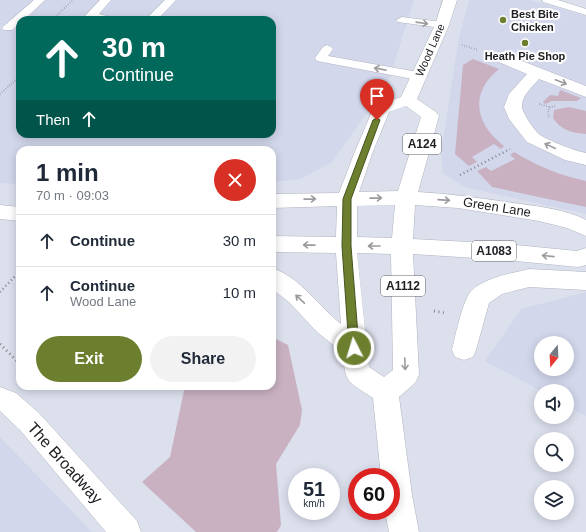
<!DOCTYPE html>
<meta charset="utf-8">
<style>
body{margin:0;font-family:Helvetica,sans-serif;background:#f2f2f3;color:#1f2937;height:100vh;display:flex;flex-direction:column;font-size:15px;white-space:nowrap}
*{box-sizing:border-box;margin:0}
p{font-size:13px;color:#747a83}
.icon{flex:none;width:22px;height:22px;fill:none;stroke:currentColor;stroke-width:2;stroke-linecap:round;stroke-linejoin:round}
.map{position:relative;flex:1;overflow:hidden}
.panel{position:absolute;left:16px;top:146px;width:260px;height:244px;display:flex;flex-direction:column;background:#fff;border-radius:12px;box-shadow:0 2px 10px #0003}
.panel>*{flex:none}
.top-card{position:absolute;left:16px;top:16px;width:260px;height:122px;border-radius:12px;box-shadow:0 2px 10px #0003;background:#00695c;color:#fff;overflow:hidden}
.needle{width:26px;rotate:198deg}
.fabs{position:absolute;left:534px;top:336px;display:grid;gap:8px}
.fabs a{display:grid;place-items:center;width:40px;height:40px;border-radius:50%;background:#fff;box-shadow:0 2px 10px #0003;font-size:20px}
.speed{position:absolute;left:288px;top:468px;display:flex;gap:8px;font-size:20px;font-weight:700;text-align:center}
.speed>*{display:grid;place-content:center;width:52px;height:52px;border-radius:50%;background:#fff;box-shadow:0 2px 10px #0003;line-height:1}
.speed small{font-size:10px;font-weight:400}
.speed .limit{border:6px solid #d22;background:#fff;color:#111}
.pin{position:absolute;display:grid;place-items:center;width:34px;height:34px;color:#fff;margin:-41px -17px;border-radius:50% 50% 50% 0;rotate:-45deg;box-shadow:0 0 4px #0007}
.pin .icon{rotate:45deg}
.me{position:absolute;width:44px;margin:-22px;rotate:355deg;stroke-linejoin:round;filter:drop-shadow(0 0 3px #0008)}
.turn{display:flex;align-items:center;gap:14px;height:84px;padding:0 20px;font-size:18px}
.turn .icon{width:52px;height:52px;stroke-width:2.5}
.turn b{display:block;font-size:28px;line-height:34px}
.then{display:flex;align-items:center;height:38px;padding:0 20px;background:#0003;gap:8px;font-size:15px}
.round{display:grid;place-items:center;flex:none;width:42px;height:42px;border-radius:21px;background:#f2f2f3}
.head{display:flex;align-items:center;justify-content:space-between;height:68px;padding:0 20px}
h1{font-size:24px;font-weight:700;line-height:30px}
.action{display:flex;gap:8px;margin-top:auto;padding:8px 20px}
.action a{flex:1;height:46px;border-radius:24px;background:#6c7f2f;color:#fff;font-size:16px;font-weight:700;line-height:46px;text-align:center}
.action a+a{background:#f2f2f3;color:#1f2937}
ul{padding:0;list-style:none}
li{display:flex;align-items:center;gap:12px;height:52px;padding:0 20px;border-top:1px solid #e0e1e3}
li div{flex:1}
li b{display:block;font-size:15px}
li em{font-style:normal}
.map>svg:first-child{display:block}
.built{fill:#d2d7ec;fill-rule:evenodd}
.green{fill:#c9b1c2}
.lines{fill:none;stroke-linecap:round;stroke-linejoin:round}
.lane-casing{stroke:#b1b4c0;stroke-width:1}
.street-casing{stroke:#b1b4c0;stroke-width:1}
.primary-casing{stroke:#b1b4c0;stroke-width:1}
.path-far2{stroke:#858891;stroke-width:2;stroke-dasharray:0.5 2;stroke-linecap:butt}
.path-far1{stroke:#858891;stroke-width:2.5;stroke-dasharray:1 3;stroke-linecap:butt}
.path{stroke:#858891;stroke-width:3;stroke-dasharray:1 3.5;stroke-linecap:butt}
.lane{fill:#fff;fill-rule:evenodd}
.street{fill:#fff;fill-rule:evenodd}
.primary{fill:#fff;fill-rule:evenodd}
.oneway{stroke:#9b9b9d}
.route{fill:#6c7f2f;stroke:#46531f}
.poi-dot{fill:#6c7f2f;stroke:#fff;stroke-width:1.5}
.labels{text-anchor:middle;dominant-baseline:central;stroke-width:4;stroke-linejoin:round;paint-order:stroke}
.far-poi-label{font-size:11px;font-weight:bold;fill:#202125;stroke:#fff;text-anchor:start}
.far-street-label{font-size:11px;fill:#202125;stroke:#fff}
.shield{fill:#fff;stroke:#636466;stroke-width:1}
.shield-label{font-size:12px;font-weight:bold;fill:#202125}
.street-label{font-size:13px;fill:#202125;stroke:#fff}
.near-street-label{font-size:16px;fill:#202125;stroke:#fff}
</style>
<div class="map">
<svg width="586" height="532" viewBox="0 0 586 532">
<rect width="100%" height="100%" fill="#dce0ed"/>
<path class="built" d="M0,0H414L388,83L332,162L301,179L272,182V150H20V184L0,183ZM20,20H272V134H20Z
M469,0H530L586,16V214L464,187L443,173L441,153L459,37Z
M586,292V416L567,406V391H541L485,361L521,309ZM541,343H567V369H541Z
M0,437L92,532H0Z"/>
<path class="green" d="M473,59L499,69C469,93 475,124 504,146L501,149L494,144L472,157L477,162L469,166L455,154L463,65Z
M560,90L581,98L577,101H552L545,104L543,102L550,95L558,96Z
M569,107L586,111V134C573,133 560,130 553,118L554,110Z
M514,152C537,166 559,175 586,181V207L492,187L477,171L486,167L491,171L515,159L510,155Z
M272,337L288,345L302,410L300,425L276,464L281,525L277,532H196L142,482L170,457L185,386H272Z"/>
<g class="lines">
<g class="lane-casing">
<path id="lane" d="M34,0H45L24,20H20V23L12,30H4L2,28L4,26Z
M100,0H111L99,14L115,18L117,20H81Z
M165,0H176L157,20H145Z
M542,0H558L586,9V15L543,2Z
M402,17L442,22L448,25L442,28L398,22L396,20Z
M327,45L331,47L333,49L328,56L418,72L422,73L424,76L422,79L418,80L317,61L315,58L323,47Z"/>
</g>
<g class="street-casing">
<path id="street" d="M499,52L586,86V97L539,79C533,86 521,96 522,107C522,113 535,131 540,135C552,142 572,150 586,153V165L565,160L527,142L509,119L504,107L509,94L527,74L494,60L491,57L494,54Z
M529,269L586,272V290L529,287L502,294L489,303L476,350L473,357L464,360L455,357L452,350C455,337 463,300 471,291C486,277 510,274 529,269Z
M0,387L16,393L38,412L137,521L141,532H106L20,430L0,411Z"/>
</g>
<g class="primary-casing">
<path id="primary" d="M443,0H457L449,25L417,99L436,112L439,116L418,192C453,194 486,199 521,204C542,207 567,210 586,220V236L567,228L539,221L458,208L415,205L413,239L506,244L577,251L586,248V265L578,267L506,260L413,254L419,375L415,383L399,397L412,495L419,532H389L385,511H391V477H381L373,398C348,381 345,384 343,353L316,331L289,302L272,289V268C300,277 318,306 341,324L336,253L272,252V236L336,237L337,206L272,208V194L339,193L354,154L373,109L376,105L401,97L435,25ZM406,106L421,117L398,191L359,192L372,154L389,112ZM395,205L392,238L357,237V206ZM357,253L391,254L393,370L384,377L369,367Z
M0,205L20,207V221L0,219Z"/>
</g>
<path class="path-far2" d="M57,15L73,0
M462,45L478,50
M0,94L20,76
M539,104L550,107
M549,117L548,111L550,107L556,106"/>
<path class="path-far1" d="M460,175L510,149
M0,292L20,271"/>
<path class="path" d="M434,311L445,313
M0,344L20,364"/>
<use href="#lane" class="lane"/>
<use href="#street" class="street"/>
<use href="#primary" class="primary"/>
</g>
<defs><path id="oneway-shaft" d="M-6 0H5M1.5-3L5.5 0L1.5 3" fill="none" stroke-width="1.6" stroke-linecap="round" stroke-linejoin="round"/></defs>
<g class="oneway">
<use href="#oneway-shaft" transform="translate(422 23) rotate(8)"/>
<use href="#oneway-shaft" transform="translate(380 69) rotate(-169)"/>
<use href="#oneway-shaft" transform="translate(561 82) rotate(21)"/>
<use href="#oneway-shaft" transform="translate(550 146) rotate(-155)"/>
<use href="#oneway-shaft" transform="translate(376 198) rotate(-1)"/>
<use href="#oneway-shaft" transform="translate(310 199) rotate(-1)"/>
<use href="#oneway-shaft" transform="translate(444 200) rotate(4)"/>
<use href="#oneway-shaft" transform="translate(309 245) rotate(-179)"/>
<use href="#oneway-shaft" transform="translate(374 246) rotate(-180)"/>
<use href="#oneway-shaft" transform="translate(548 256) rotate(-174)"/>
<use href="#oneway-shaft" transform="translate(300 299) rotate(-137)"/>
<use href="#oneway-shaft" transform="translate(405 364) rotate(88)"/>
</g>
<path class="route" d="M377,118L380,120L351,199V246L359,348L357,351L354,352L350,351L349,348L342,246L343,199L373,120Z"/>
<g class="poi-dot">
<circle cx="503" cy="20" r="4"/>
<circle cx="525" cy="43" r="4"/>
</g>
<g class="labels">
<g class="far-poi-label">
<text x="511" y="14">Best Bite<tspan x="511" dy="13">Chicken</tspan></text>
<text x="525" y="56" text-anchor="middle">Heath Pie Shop</text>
</g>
<g class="far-street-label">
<text transform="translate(430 50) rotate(-66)">Wood Lane</text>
</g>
<g class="shield">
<rect x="403" y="134" width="38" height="20" rx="3"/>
<rect x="472" y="241" width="44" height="20" rx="3"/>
<rect x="381" y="276" width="44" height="20" rx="3"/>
</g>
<g class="shield-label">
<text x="422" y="144">A124</text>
<text x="494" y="251">A1083</text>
<text x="403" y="286">A1112</text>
</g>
<g class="street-label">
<text transform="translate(497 207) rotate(9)">Green Lane</text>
</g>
<g class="near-street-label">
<text transform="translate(65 463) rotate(48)">The Broadway</text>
</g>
</g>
</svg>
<div class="fabs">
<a><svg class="needle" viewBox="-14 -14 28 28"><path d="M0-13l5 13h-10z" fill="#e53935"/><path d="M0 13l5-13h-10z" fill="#747a83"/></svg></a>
<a><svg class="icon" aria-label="sound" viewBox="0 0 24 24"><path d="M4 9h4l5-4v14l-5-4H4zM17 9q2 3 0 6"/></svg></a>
<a><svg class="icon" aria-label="search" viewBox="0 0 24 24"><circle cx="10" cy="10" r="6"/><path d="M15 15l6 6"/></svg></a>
<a><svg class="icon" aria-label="layers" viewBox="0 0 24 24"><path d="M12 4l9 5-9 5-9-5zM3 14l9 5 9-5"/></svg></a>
</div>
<div class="speed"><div>51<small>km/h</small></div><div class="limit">60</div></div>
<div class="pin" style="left:377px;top:120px;background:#d93025"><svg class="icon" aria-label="arrive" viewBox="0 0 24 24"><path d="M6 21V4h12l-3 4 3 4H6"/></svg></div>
<svg class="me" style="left:354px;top:348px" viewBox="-20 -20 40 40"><circle r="17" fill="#6c7f2f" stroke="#fff" stroke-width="3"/><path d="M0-11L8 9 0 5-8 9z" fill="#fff"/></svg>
<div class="top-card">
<div class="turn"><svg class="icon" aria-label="ahead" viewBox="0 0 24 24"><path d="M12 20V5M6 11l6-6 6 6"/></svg><div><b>30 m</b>Continue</div></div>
<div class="then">Then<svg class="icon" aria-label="ahead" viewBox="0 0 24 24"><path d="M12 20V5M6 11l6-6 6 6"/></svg></div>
</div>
<section class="panel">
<div class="head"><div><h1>1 min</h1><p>70 m · 09:03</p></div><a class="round" style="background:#d93025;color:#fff"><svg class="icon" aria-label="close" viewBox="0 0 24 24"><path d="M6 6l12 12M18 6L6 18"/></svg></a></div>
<ul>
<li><svg class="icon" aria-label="ahead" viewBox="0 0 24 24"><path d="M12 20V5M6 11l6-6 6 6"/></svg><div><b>Continue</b></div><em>30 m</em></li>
<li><svg class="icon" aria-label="ahead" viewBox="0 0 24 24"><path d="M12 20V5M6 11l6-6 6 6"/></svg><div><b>Continue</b><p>Wood Lane</p></div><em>10 m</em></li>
</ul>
<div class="action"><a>Exit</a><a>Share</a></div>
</section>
</div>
